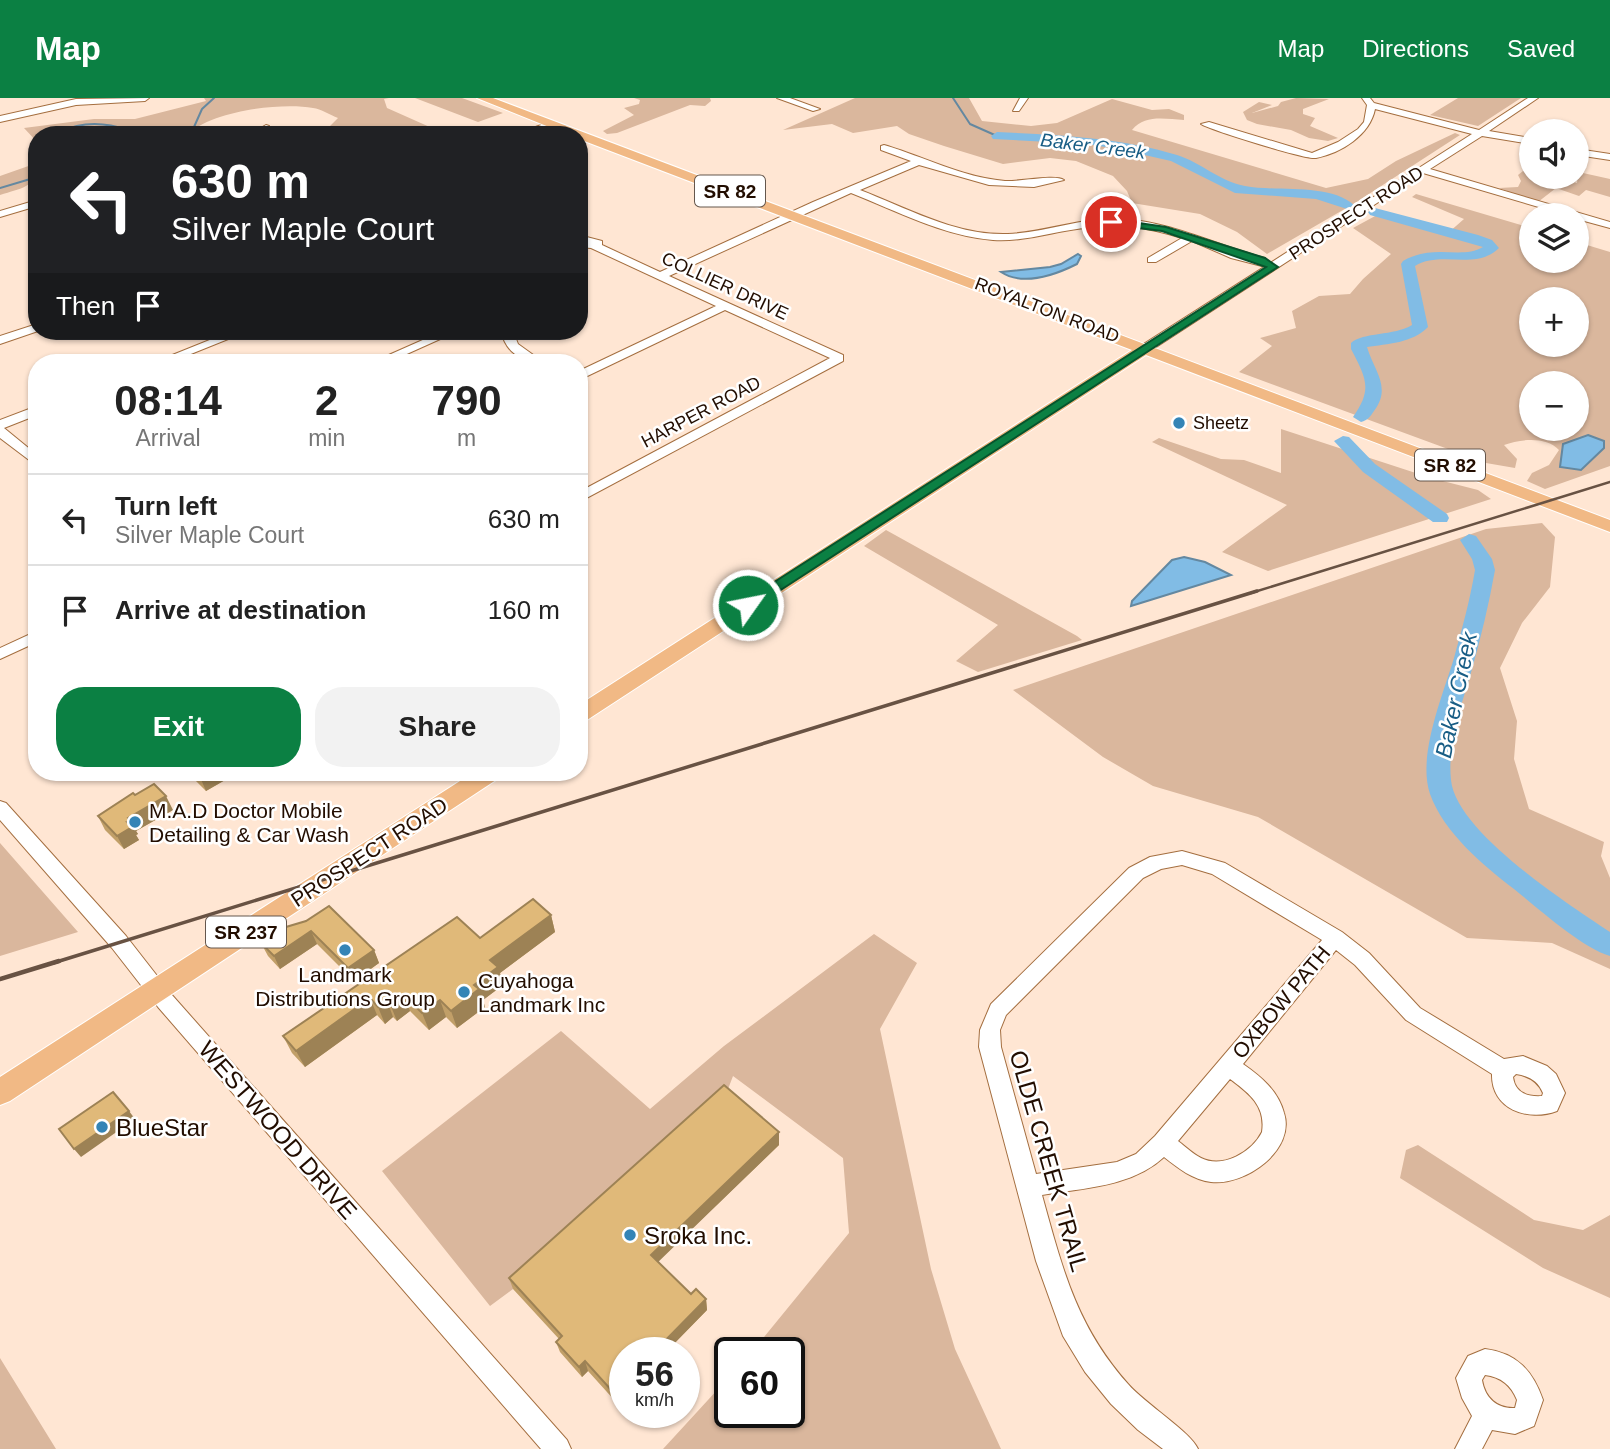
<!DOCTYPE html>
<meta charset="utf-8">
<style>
body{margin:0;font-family:Arial,sans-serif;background:#f2f2f2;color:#222;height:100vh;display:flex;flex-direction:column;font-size:26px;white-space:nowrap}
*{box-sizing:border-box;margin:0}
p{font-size:23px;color:#767676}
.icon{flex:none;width:38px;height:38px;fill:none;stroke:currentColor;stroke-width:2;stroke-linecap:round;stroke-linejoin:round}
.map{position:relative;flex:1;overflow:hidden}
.details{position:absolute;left:28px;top:256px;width:560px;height:427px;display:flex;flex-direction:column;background:#fff;border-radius:28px;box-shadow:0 2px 5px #0004}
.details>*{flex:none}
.hud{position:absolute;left:28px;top:28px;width:560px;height:214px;border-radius:28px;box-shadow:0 2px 5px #0004;background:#202124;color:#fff;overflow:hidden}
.tools{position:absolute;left:1519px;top:21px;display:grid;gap:14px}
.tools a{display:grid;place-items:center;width:70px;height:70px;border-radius:50%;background:#fff;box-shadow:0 2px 5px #0004;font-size:35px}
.speed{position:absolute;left:609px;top:1239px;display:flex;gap:14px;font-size:35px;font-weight:700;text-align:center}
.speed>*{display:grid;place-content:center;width:91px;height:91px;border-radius:50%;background:#fff;box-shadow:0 2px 5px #0004;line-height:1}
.speed small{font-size:18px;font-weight:400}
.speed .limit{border:4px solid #111;border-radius:10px;background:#fff;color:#111}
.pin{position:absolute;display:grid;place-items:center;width:60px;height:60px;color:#fff;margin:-30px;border:4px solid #fff;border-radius:50%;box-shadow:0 2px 7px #0007}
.me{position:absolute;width:77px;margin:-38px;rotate:57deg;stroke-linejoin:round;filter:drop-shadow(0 0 5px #0008)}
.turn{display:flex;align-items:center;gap:24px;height:147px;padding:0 28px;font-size:32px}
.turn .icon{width:91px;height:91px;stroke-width:2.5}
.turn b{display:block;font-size:49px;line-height:60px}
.then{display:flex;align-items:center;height:66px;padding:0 28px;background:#0003;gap:14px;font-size:26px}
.eta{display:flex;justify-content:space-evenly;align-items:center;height:119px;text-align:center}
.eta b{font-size:42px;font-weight:700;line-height:49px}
.button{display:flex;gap:14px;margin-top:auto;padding:14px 28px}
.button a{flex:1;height:80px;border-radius:28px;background:#0b8043;color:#fff;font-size:28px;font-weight:700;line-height:80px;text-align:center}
.button a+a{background:#f2f2f2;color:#222}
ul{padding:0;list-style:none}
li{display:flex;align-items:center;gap:21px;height:91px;padding:0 28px;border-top:2px solid #e0e0e0}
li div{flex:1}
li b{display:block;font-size:26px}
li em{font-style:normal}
header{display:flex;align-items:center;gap:42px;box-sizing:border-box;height:98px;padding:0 35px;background:#0b8043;color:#fff}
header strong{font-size:33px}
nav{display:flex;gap:38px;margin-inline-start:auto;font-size:24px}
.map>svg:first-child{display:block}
.green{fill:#dab79d;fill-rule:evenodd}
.water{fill:#81bce5;stroke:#6488a0;stroke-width:2}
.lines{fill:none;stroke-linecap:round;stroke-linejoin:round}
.stream{stroke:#6488a0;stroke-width:2}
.river{fill:#81bce5;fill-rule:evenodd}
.minor-casing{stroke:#a46e3f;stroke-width:2}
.major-casing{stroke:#fff;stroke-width:2}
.minor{fill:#fff;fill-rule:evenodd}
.major{fill:#f1b985;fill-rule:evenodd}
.rail-far2{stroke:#685243;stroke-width:2.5}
.rail-far1{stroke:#685243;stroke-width:3.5}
.rail{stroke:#685243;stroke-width:4.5}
.wall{fill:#c19f68}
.shaded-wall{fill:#9d8255}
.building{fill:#e0b979;stroke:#9d8255;stroke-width:2}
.route{fill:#0b8043;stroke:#07532c;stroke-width:2}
.poi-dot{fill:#3484b6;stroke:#fff;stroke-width:2.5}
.labels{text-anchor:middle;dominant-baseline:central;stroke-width:5;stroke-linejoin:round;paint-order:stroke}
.far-street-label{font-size:18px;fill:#220d00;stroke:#fff}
.far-poi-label{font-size:18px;fill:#220d00;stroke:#fff;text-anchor:start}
.far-water-label{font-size:19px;font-style:italic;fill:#185d85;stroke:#fff}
.shield{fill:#fff;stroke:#64564c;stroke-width:2}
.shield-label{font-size:19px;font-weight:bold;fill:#220d00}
.poi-label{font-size:21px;fill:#220d00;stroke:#fff;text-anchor:start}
.street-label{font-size:21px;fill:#220d00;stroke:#fff}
.water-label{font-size:23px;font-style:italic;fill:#185d85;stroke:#fff}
.near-poi-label{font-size:24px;fill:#220d00;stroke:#fff;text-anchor:start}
.near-street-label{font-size:24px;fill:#220d00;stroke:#fff}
</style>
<header>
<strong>Map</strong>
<nav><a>Map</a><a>Directions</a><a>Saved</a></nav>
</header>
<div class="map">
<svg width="1610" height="1351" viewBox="0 0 1610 1351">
<rect width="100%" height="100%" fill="#ffe6d3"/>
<path class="green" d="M204,0H389L384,1L387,10L432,30L450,32L462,37H307L326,32L338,20C330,17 321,11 313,10C281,4 211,13 187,37H37V44L24,30L94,21H135L206,3Z
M415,0H462L503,15L478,24Z
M634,0H710L711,3L705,8L690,7L617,35L607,36L603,33L634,17L624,10L639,6L640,2Z
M855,0H969L982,23L1031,28L1057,25L1112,1L1152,12L1169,11L1184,17V22C1165,21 1145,16 1132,32L1326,90L1368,81L1396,63L1455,35L1460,37L1355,105L1267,156L1237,134L1200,116L1132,105L1127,93L1113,78L1076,63L1050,60L1003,66L944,48L909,36L897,28L853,35L832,26L783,32Z
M1296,0L1329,1L1303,11V16L1315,20L1310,28L1338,40L1328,43L1309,40L1291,32L1257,26L1247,22L1243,14L1259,4L1272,7L1252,15L1278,8L1281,4Z
M1458,0H1521L1478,28L1430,17Z
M37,65C37,90 21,90 0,97V78Z
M1523,73L1531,74V79H1553L1577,85L1578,78L1583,75L1610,81V99L1586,92L1579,98L1556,90L1538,104L1499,90L1518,89L1521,83L1518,77Z
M1416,96L1531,130V163H1577V144L1610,154V368L1545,391L1527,383L1532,375L1549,367L1559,352C1546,338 1520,341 1504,347L1517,361L1515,370L1486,365L1239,274L1272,248L1260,240L1296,230L1292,213L1319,198L1350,196L1363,181L1391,156L1353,130L1377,117L1448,135L1464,121L1412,99ZM1531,201H1577V247H1531ZM1531,285H1577V331H1531Z
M1281,331L1431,380L1478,392L1491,401L1268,473L1222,454L1287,407L1152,344L1159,340L1221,361L1244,362L1281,375Z
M1542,425L1555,439L1550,489L1522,525L1500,570L1517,623L1514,661L1529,711L1604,744L1601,758L1610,780V871L1552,845L1467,840L1258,719L1153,688L1103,659L1013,592L1486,431Z
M886,432L1077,538L1082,542L978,574L956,563L998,527L864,448Z
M0,745L78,834L0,858Z
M874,836L917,865L880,931L931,1171L955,1251L1001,1351H663L730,1278V1314H789V1255H751L849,1135L843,1060L733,978L725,999L513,1191L490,1208L382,1073L561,933L650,1011L724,948Z
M1418,1047L1534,1122L1583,1132L1610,1117V1200L1543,1170L1400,1080L1406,1052Z
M0,1260L56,1351H0Z"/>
<path class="water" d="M1078,156L1081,158L1077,166C1055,177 1024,189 1001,174L1050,169L1061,166Z
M1588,337L1604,343V350L1581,372L1560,369L1563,346Z
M1184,459L1205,464L1231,477L1131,508L1132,503L1172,462Z"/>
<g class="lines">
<path class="stream" d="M953,0L970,26L997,38
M69,37L60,34C82,23 105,24 128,32L125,37
M162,37L194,29L202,11L214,0
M0,90L37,79"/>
<path class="river" d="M997,34C1058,37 1118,39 1177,57C1200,64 1221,84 1245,88C1276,94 1329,85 1354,107L1347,111L1316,101L1235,95L1171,63L1118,51L1087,46L993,41L991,38Z
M1375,110L1478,137L1492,142L1499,150C1476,173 1441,152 1415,168L1428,229C1413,245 1387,246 1367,249C1374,273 1392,289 1374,313C1370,319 1368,322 1361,324L1353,319C1373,291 1366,280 1351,251V245C1363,234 1394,238 1412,227L1401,166L1403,163C1434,145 1461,162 1483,149L1370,117L1368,114Z
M1343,338L1349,339L1375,366L1447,416L1449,420L1447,424H1433L1363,374L1334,343Z
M1469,436L1476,438L1492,461L1495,472C1489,506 1481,539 1472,571C1462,606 1447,645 1451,682C1456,734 1568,806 1610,834V858C1581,849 1539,811 1514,791C1483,767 1444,735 1430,696C1417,658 1443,597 1454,560C1462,531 1470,502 1475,472L1472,461L1460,442Z"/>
<g class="minor-casing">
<path id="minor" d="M149,0L145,3L76,7L0,24V18L76,1Z
M777,0H790L820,11L813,13Z
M1020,0H1028L1019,13H1013Z
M1362,0H1370L1374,5L1479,32L1528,0H1538L1489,33L1531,40V46L1482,38L1430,71L1610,124V130L1577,121V117H1566L1423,75L1150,253H1142V247L1472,36L1375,11C1370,37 1341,55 1316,60C1307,62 1210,32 1201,26L1209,24L1312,55L1338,44L1358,31L1364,24L1367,7Z
M552,23L555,24V28L528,37H514Z
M266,27L269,28V32L260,37H249Z
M884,47C925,59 961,79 1005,83C1019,84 1055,76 1064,82L1034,89L989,87L919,67L860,92C907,110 956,138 1008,136C1048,134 1085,118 1125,121C1174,125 1218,148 1265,160L1267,165L1262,168L1231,160L1192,143L1156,164H1148V160L1182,140C1147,129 1114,124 1077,131C1049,135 1021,144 993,142C943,138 897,113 851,95L669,178L843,257V263L579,404V394L830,260L725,212L579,282V273L716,208L591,150L579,149V137L602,143V147L660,174L813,104L911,63L881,52V48Z
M1577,51L1610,56V62L1577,57Z
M37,102V108L0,119V113Z
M37,226L38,233L0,246V238Z
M232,233H248L171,264H155Z
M443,233H458L389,264H373Z
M501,233H513L518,246L543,264C522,264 506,255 501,233Z
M37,308V317L4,330L37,357V368L0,340V322Z
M37,533V544L0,561V550Z
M0,703L6,705L126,838L172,897L567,1342L571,1351H541L158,909L112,850L0,722Z
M1182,753L1225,765L1342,834L1369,855L1420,910L1504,961L1523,958L1547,968L1556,976L1565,995L1557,1013C1528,1024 1491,1011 1492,976L1406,922L1355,867L1336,852L1243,966C1260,978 1278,992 1284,1015C1296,1052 1245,1088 1211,1084C1193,1082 1178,1070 1164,1059C1132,1089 1083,1090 1042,1097C1062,1169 1076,1228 1128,1286C1144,1305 1191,1334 1198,1351H1163L1138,1332L1111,1306L1085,1274L1063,1238L1036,1163L979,949L980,932L991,906L1129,770L1150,759ZM1182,767L1212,776L1322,842L1155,1038L1136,1056L1117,1064L1036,1076L1001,949L1000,932L1006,917L1143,780L1161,771ZM1516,976C1529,978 1538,983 1543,995L1542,998C1528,999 1515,995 1513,979ZM1230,981C1249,995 1266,1008 1262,1034C1252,1054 1223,1071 1201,1060C1193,1056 1186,1049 1178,1043Z
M1485,1251C1517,1255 1533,1273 1543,1302L1534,1328L1515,1336L1492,1332L1482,1351H1455L1472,1318L1462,1300L1456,1280L1468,1258ZM1485,1277C1501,1279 1511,1287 1517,1302L1515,1310C1497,1311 1485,1300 1482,1282Z"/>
</g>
<g class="major-casing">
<path id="major" d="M477,0H493L1610,422V434L1146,257L587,622L579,624V607L1132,252L579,41V37H569Z
M474,674H502L499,680L10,1003L0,1007V979Z"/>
</g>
<use href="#minor" class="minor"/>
<use href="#major" class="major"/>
<path class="rail-far2" d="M1251,495L1610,384"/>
<path class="rail-far1" d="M53,865L1257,493"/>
<path class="rail" d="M0,881L59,863"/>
</g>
<path class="wall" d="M190,674H239L206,693L193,680Z
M173,712L136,733L138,736L136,737L139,742L124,751L105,732L98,718Z
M551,817L555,834L500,875L503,887L483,902L485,909L457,930L446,919L429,932L410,913L397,923L393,919L385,926L377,917L305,969L292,955L283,938L480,840Z
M306,823L374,852L379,865L354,883L317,846L280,871L268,858L261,845Z
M779,1034V1047L658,1163L691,1196L706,1201L707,1212L665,1255H625L616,1304L588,1273L582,1279L560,1254L556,1244L559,1241L513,1191L509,1180Z"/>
<path class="shaded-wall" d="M210,674H239L206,693L200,679Z
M166,698L173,712L136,733L138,736L136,737L139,742L124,751L117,738L127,724L128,720Z
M551,817L555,834L500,875L503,887L483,902L485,909L457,930L451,913L474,887L490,862Z
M311,833L317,846L280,871L274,858Z
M374,852L379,865L354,883L348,870Z
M403,896L410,913L397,923L390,906Z
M370,900L377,917L305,969L296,953Z
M387,902L393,919L385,926L378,909Z
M440,902L446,919L429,932L422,915Z
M129,1013L135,1021L81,1059L74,1051Z
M779,1034V1047L654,1168L651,1157Z
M706,1201L707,1212L665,1255H653Z
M585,1263L588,1273L582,1279L579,1269Z
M625,1283V1296L616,1304L613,1294Z"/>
<path class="building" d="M194,674H210L200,679Z
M154,686L166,698L128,720L130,723L127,724L132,729L117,738L98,718L133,695L135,697Z
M533,801L551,817L490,862L498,869L474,887L479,891L451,913L440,902L422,915L403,896L390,906L387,902L378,909L370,900L296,953L283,938L457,819L480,840Z
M329,808L374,852L348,870L311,833L274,858L261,845L286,829L306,823Z
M724,987L779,1034L651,1157L691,1196L696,1191L706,1201L653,1255H625V1283L613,1294L585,1263L579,1269L556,1244L562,1238L509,1180Z
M113,994L129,1013L74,1051L59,1031Z"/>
<path class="route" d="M1111,121L1166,129L1265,160L1278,169L753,510H743V504L1266,169L1162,133L1107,126L1106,124Z"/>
<g class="poi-dot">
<circle cx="1179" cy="325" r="7"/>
<circle cx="135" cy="724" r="7"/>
<circle cx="345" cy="852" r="7"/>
<circle cx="464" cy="894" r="7"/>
<circle cx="102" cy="1029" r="7"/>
<circle cx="630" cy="1137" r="7"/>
</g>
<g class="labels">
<g class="far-street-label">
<text transform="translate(1356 115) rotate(-33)">PROSPECT ROAD</text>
<text transform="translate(725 188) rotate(25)">COLLIER DRIVE</text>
<text transform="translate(1047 212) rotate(21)">ROYALTON ROAD</text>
<text transform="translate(701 314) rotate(-28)">HARPER ROAD</text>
</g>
<g class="far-poi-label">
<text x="1193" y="325">Sheetz</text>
</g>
<g class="far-water-label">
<text transform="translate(1093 48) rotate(7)">Baker Creek</text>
</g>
<g class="shield">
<rect x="695" y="77.5" width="70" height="31" rx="5"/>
<rect x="1415" y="351.5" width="70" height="31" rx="5"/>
<rect x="206" y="818.5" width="80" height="31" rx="5"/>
</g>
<g class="shield-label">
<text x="730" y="93">SR 82</text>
<text x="1450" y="367">SR 82</text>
<text x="246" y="834">SR 237</text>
</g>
<g class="poi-label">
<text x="149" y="712">M.A.D Doctor Mobile<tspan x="149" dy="24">Detailing &amp; Car Wash</tspan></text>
<text x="345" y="876" text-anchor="middle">Landmark<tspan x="345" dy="24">Distributions Group</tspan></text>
<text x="478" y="882">Cuyahoga<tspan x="478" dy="24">Landmark Inc</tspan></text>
</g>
<g class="street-label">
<text transform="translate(369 754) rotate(-33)">PROSPECT ROAD</text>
<text transform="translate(1281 904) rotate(-50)">OXBOW PATH</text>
</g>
<g class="water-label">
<text transform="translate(1456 597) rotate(-78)">Baker Creek</text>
</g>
<g class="near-poi-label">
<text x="116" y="1029">BlueStar</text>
<text x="644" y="1137">Sroka Inc.</text>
</g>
<g class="near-street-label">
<text transform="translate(278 1032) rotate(49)">WESTWOOD DRIVE</text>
<text transform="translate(1049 1063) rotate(74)">OLDE CREEK TRAIL</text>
</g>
</g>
</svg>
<div class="tools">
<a><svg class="icon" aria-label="sound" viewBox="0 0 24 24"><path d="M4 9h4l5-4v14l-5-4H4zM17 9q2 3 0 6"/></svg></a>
<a><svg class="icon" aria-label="layers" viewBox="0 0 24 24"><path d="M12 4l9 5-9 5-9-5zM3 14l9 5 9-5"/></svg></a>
<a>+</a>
<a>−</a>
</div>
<div class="speed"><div>56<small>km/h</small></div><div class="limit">60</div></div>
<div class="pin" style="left:1111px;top:124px;background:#d93025"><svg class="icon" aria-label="arrive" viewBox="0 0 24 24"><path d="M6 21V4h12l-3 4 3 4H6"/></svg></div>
<svg class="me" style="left:748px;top:507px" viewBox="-20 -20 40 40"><circle r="17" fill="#0b8043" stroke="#fff" stroke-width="3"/><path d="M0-11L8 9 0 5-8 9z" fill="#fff"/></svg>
<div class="hud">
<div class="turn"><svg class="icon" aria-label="left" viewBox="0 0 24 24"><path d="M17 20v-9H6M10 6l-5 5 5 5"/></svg><div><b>630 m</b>Silver Maple Court</div></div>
<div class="then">Then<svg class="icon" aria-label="arrive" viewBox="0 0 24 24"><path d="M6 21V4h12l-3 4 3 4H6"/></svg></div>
</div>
<section class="details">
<div class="eta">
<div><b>08:14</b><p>Arrival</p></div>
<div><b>2</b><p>min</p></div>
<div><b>790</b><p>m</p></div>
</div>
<ul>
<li><svg class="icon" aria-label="left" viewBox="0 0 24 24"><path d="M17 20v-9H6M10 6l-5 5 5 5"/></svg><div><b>Turn left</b><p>Silver Maple Court</p></div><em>630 m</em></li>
<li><svg class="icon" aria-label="arrive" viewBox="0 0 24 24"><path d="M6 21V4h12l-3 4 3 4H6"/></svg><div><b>Arrive at destination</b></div><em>160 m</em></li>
</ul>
<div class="button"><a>Exit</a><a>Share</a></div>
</section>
</div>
